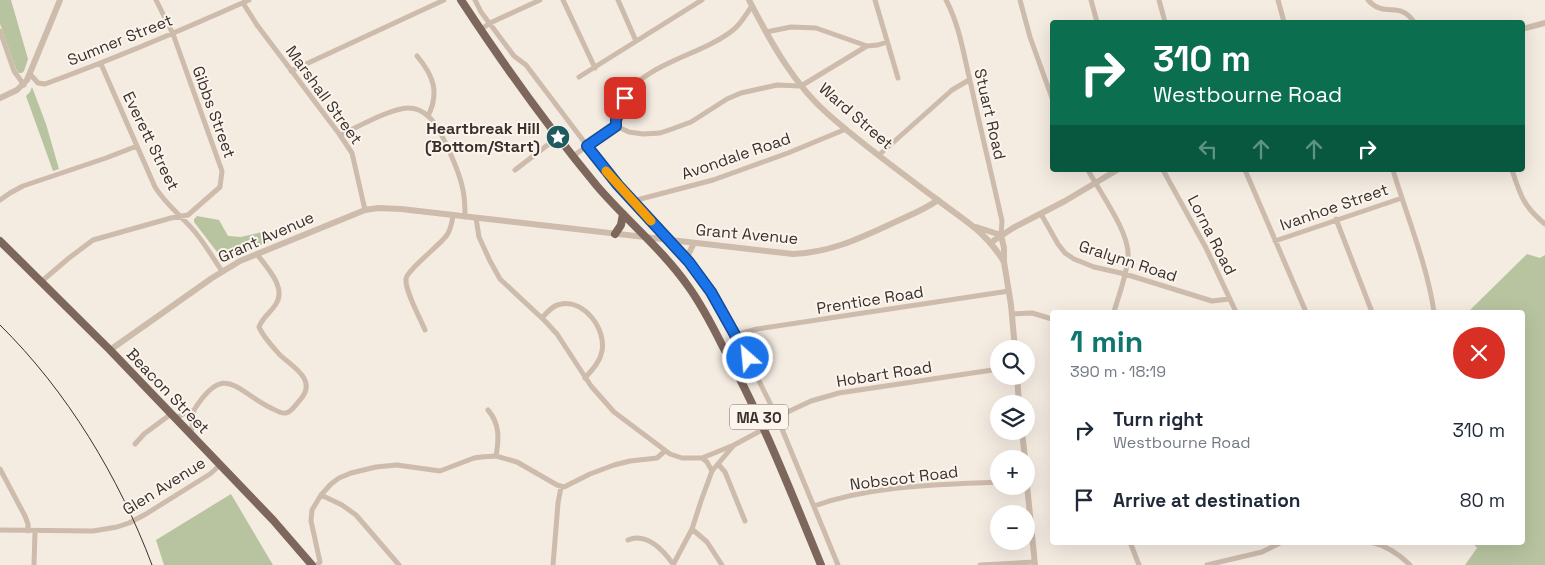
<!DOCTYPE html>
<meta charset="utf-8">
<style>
body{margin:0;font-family:"Space Grotesk",sans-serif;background:#f6f6f7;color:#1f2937;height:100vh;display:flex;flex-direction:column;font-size:19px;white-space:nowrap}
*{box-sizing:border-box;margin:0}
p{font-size:16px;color:#747a83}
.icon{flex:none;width:28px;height:28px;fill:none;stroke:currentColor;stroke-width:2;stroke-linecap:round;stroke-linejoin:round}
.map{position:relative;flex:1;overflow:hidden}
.panel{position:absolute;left:1050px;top:310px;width:475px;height:235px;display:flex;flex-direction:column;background:#fff;border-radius:5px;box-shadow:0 5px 20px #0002}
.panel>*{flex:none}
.banner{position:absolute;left:1050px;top:20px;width:475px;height:152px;border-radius:5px;box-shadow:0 5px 20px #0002;background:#0b6e4f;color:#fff;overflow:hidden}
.controls{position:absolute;left:990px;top:340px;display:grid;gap:10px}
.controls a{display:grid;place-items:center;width:45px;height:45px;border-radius:50%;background:#fff;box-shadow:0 5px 20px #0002;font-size:25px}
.pin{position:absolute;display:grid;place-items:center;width:42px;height:42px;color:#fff;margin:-21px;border-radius:10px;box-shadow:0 2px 8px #0006}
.me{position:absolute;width:55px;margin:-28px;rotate:333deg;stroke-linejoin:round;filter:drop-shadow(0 0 4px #0008)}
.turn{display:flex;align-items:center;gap:18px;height:105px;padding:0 20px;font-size:22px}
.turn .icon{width:65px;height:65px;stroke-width:2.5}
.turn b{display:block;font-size:35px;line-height:42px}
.lanes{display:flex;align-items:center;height:48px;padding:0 20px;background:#0003;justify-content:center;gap:25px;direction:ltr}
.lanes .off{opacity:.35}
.round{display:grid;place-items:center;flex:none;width:52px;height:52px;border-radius:26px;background:#f6f6f7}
.overview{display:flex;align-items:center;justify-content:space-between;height:85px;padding:0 20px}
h1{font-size:30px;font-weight:700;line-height:38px;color:#0f766e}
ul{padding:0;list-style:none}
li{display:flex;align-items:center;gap:15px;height:70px;padding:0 20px}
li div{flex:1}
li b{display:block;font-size:19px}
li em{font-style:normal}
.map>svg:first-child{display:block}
.green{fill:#b8c4a0}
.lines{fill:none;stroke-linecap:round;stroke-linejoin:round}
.minor{stroke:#cdbbac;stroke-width:5}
.tertiary{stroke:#cdbbac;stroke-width:6}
.primary{stroke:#7d675c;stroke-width:8}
.tram{stroke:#3b302b;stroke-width:1}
.route-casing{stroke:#114b97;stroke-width:12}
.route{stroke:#1a73e8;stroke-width:9}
.slow{stroke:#f59e0b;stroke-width:9}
.labels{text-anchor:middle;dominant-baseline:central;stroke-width:4;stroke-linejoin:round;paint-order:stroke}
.shield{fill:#fbf5ee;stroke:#756b66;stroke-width:1}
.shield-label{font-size:15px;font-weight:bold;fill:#3b302b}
.street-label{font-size:16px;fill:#3b302b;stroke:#fbf5ee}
.poi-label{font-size:16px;font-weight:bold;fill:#3b302b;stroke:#fbf5ee;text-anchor:end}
</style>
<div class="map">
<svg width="1545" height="565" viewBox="0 0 1545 565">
<rect width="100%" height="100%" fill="#f4ebe1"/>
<path class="green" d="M0,0H11L28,59L24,71L22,73H19L16,69L0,24Z
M32,87L46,124L59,169L53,171L26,96L30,92Z
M197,216L219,220L228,236L241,237L262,232L268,242L224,261L194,222V219Z
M1527,254L1540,258L1545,255V565H1465L1477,548L1473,543L1522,542V312H1468Z
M231,494L273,565H164L156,540Z"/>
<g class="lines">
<path class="minor" d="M475,0L481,12L514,56L526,65L604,168L685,257L711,293L736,335L777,417L838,565
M563,0L595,68
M618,0L636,41
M875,0L898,78
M946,0C960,26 964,57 971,85C981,131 992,176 1002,221L1001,235
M1020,0L1030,37L1052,98
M1091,0L1097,22
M1159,0L1165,22
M1278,0L1284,22
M1368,0C1385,19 1399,0 1414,22
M243,3L257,25L340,135L352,153L365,210
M480,30L490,23L540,0
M0,31L14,71L24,85
M766,32L791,27L816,28L867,46
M417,56C433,75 440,92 428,116
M101,64L155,187C166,205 182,216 195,232C205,244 213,258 222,271
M291,71L444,0
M30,74L38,83L45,84C114,59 182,30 249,0
M579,77L702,0
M616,126L629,132L643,134L660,133L672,129L691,122L727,99L741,93L777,85L801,86L867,46L878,45L887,42
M340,135C356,128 391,108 408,108C416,108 424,112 429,117C441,128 460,173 463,190C465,199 465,208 465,217
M879,155L952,90L969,80
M573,156L616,126C619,65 695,61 733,30C741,24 746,14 752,6
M515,170L558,137
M1088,170C1099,191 1130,233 1128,256C1127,275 1119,294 1114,312
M1163,170L1206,248L1236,312
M1245,170L1306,312
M1393,170C1407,217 1427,264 1434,312
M1512,170C1520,195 1524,207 1545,224
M0,200L10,193L23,186L106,158L137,146
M633,201L713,180L788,153L846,129
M1041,214L1058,244L1065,253L1074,259L1094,267L1125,274L1212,301L1229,299
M476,218L479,237L490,261L500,279L545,321L557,334L591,386L614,412L670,454L682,458H702L707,462L712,471
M1336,219L1372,312
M1275,241L1402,198
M42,281L69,258L93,240L171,218L188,215L220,187L222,171L173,34L156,0
M1012,314L1032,313L1052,319
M542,318C547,312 553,305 561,304C585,300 606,329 602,351C600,362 592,370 585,378
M425,330C420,318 405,291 406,279C406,271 440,245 447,235C451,229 452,222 453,216
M736,335L757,329L1009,291
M194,410C225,361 236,391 271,408C275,410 281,414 286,413C292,412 296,404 300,400C318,380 293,367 280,355C273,347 263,337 259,327C262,318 271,312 276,304C287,287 266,267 257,254
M488,410C500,424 499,439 496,456
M777,417L811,401L839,393L999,369
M176,418L183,414L194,410L191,434
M135,444L144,434L171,414
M702,458L734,445
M718,464L725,472L745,521
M0,469L25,516L28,524V531
M321,495L342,505L356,515L399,565
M814,506C873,485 937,485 999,482
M692,529L707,542L722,565
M0,530L93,531L117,527L129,523L146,514L210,474L220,465
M628,540C647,532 663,550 673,564
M1130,542L1139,565
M1371,542C1387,546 1398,553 1410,565
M34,565L35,531
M317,565L320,562L311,521L312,510L321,495L331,484L339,478L351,473L376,467L397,465L440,471L474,458L481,457L496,456L517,462L557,485L564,487L590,474L614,465L630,461L657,458L665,451
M553,565L558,503L561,487
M673,565L692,529L701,501L712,471L734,445L764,429
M980,565L1034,562
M1207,565L1262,552L1282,542"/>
<path class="tertiary" d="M749,0C770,41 794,85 829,115C863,145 899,171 935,198C962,219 986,231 1004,262
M1522,29L1545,23
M0,98L17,90L27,80L60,0
M976,227L1001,235L1004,248V262L1011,305L1015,349
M990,243L1013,228L1065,201L1117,170
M686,259L694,243
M110,350L212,278L240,261L365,210L378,208L401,209L793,254C832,252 858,239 893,223C908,216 924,210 938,200
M1017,376L1019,404
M1022,431L1025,459
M1026,475L1035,565"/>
<path class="primary" d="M461,0C503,64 548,127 597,186C626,220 662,249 688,286C701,304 712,325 722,345C761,415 790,490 821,565
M615,234L621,225L623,214
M0,241L110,350L273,520L312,565"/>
<path class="tram" d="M0,325C67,391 119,477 152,565"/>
</g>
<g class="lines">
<g class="route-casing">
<path id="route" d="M625,98L616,120V126L587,146L618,185L689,262L711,292L748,358"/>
</g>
<use href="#route" class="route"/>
<path class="slow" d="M606,171L651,221"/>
</g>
<defs>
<g id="sight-disc" transform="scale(1.25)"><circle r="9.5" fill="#1f5a5e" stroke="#fbf5ee"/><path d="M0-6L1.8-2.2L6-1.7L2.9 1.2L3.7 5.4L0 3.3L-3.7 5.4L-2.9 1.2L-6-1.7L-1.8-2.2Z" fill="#fff"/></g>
</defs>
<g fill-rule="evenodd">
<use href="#sight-disc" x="558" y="137"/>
</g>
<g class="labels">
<rect class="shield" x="730" y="404.5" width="58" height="25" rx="4"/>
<g class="shield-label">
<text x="759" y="417">MA 30</text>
</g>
<g class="street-label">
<text transform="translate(120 40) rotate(-22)">Sumner Street</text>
<text transform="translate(324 95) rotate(54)">Marshall Street</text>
<text transform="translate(214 112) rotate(70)">Gibbs Street</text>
<text transform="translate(990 114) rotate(77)">Stuart Road</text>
<text transform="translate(856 116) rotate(41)">Ward Street</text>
<text transform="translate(151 141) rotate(64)">Everett Street</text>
<text transform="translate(736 156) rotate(-19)">Avondale Road</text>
<text transform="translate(1334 207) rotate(-19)">Ivanhoe Street</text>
<text transform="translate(747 234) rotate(5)">Grant Avenue</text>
<text transform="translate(1212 235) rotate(63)">Lorna Road</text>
<text transform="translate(266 237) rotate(-24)">Grant Avenue</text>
<text transform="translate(1128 261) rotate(18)">Gralynn Road</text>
<text transform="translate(870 300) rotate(-9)">Prentice Road</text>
<text transform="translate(884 374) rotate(-9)">Hobart Road</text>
<text transform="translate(168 391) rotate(46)">Beacon Street</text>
<text transform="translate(904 478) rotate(-7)">Nobscot Road</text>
<text transform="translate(164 486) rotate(-32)">Glen Avenue</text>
</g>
<g class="poi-label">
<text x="540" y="128">Heartbreak Hill<tspan x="540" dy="18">(Bottom/Start)</tspan></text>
</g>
</g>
</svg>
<div class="controls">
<a><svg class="icon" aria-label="search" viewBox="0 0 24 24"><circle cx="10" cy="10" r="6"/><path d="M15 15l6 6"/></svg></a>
<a><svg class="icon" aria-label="layers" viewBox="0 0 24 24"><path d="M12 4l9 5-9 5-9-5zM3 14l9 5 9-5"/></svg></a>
<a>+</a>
<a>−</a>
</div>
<div class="pin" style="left:625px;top:98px;background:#d93025"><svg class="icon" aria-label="arrive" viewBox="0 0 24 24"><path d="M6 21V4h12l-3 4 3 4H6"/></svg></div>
<svg class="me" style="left:748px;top:358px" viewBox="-20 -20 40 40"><circle r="17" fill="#1a73e8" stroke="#fff" stroke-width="3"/><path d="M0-11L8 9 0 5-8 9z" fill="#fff"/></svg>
<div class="banner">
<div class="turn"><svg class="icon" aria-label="right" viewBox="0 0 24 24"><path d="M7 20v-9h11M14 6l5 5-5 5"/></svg><div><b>310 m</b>Westbourne Road</div></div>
<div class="lanes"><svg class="icon off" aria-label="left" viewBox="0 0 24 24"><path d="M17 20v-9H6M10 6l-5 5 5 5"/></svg><svg class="icon off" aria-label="ahead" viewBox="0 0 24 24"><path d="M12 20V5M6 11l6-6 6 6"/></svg><svg class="icon off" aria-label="ahead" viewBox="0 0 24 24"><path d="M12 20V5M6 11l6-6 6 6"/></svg><svg class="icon" aria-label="right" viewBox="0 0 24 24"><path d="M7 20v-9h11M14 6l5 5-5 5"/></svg></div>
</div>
<section class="panel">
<div class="overview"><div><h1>1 min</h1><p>390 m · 18:19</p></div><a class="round" style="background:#d93025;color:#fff"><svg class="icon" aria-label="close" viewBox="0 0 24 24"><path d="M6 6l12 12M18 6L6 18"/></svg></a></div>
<ul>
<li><svg class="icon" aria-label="right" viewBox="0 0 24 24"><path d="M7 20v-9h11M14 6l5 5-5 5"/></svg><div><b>Turn right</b><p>Westbourne Road</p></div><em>310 m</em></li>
<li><svg class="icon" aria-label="arrive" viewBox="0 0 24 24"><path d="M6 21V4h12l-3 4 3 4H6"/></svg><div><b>Arrive at destination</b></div><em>80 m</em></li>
</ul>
</section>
</div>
